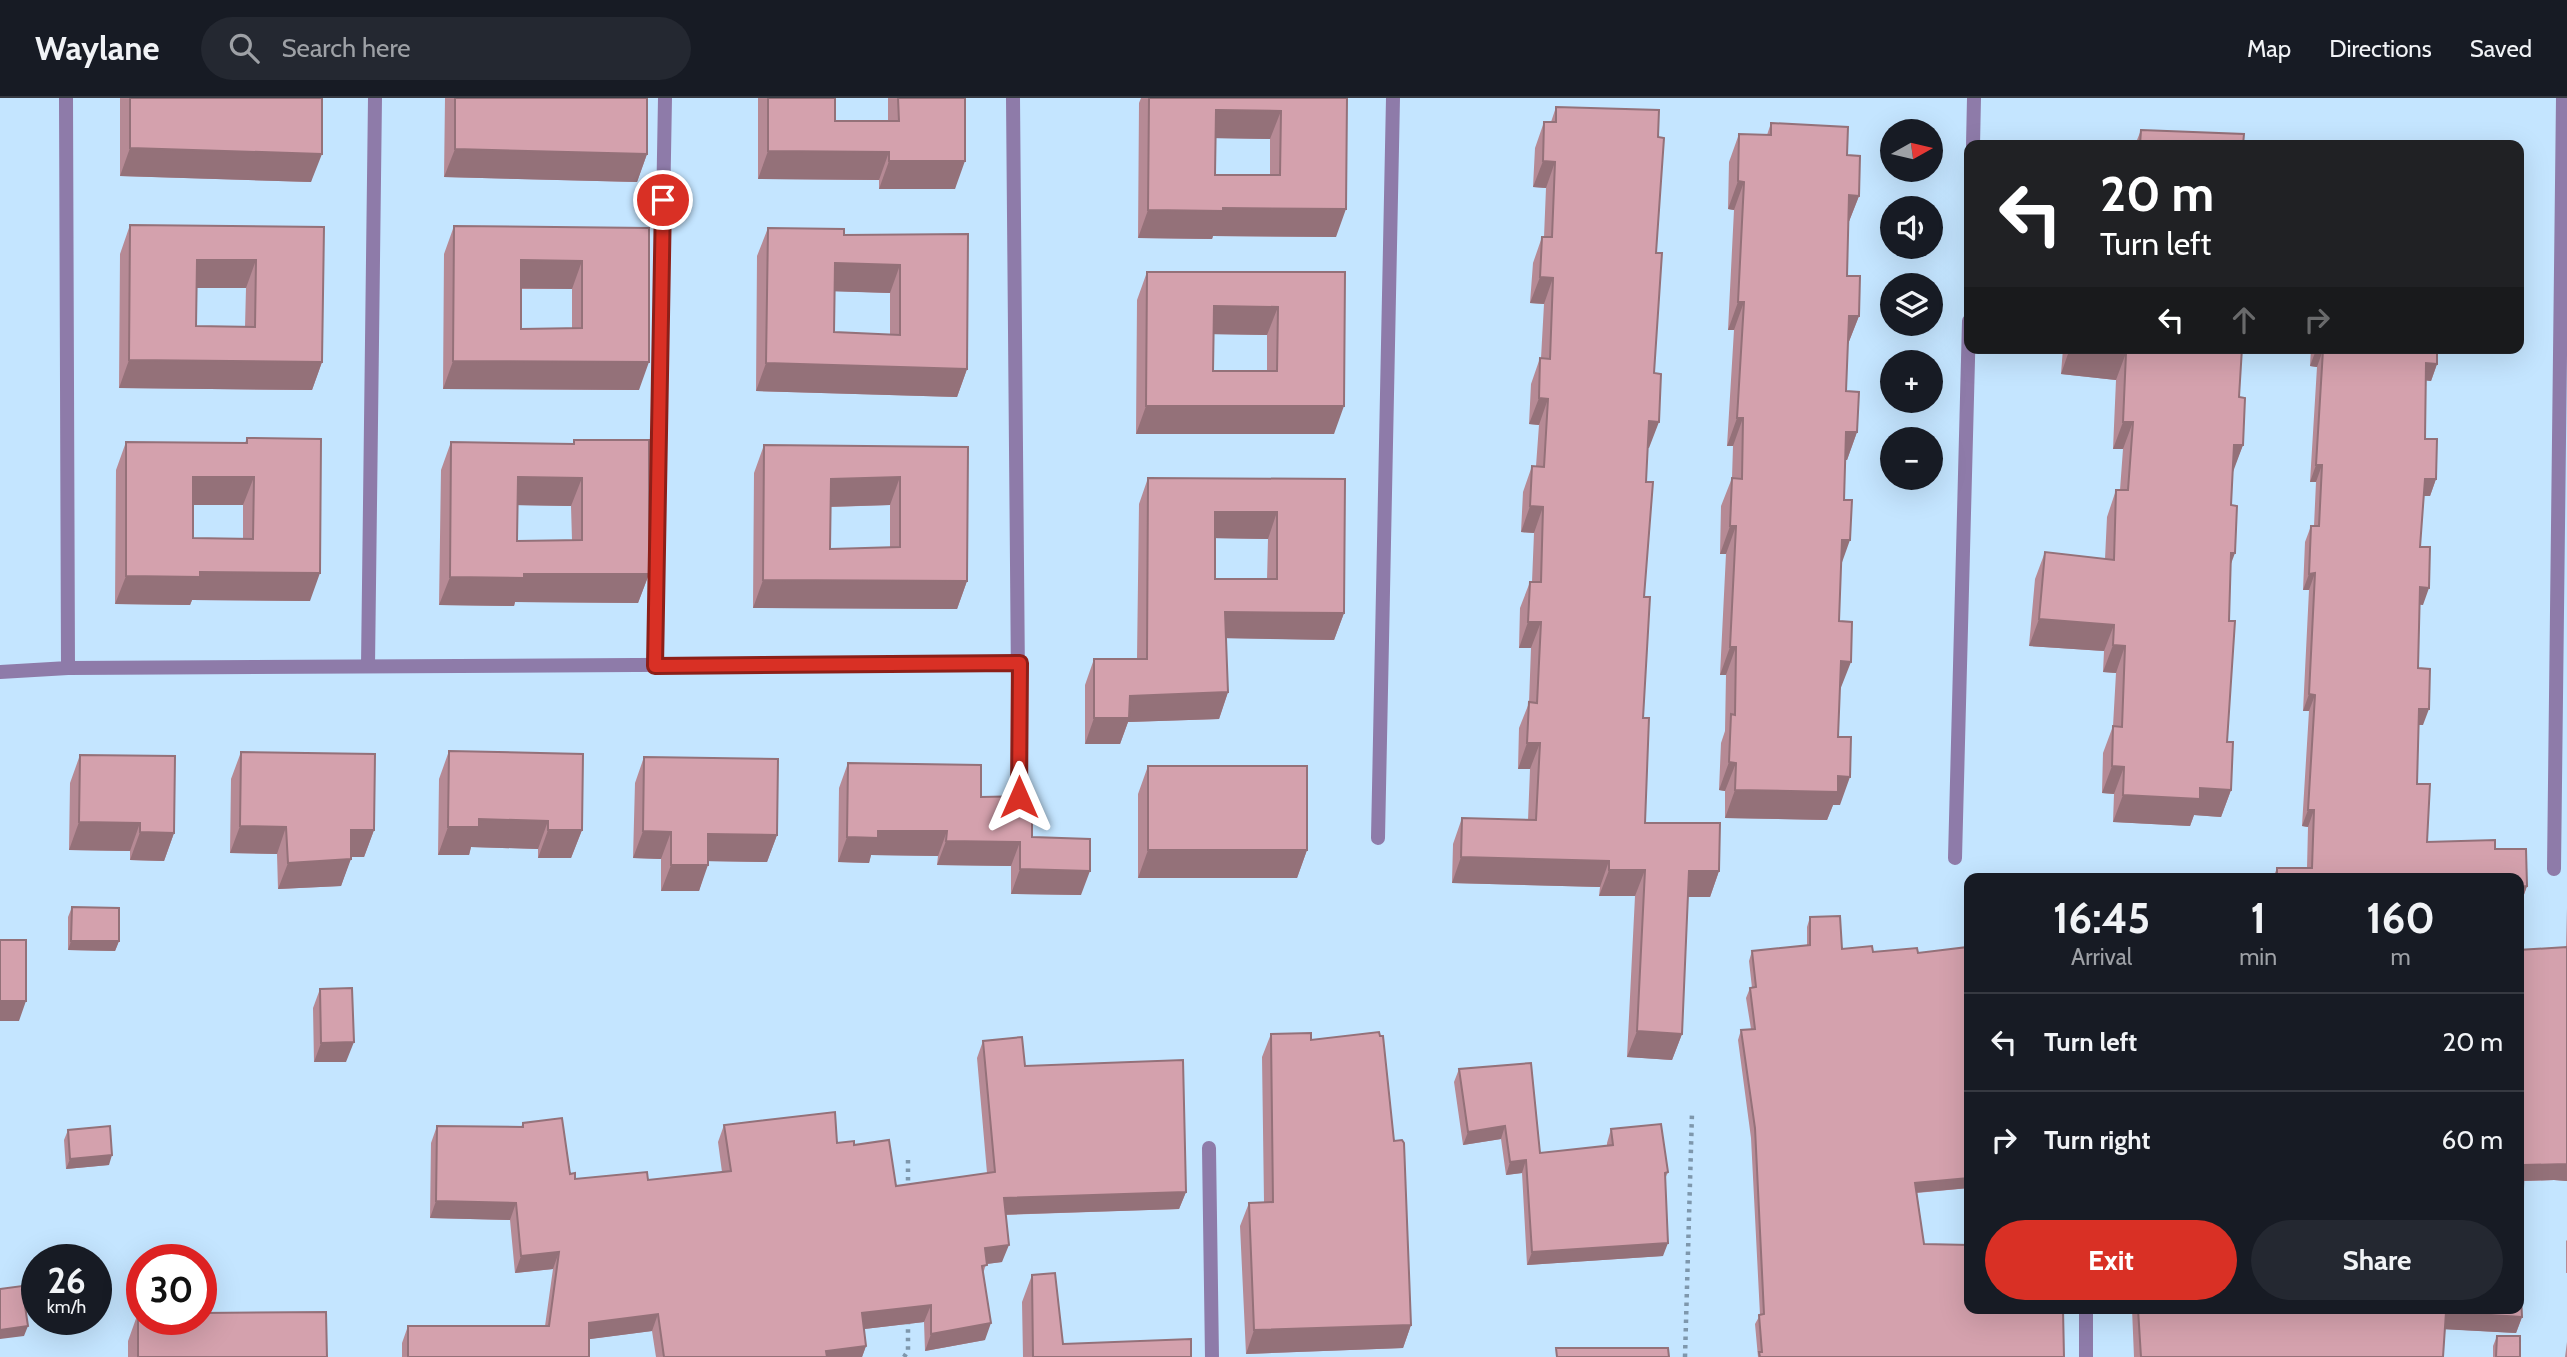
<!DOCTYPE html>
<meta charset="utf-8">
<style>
body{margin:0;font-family:Cabin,sans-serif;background:#242831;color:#f1f3f6;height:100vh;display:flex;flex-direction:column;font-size:26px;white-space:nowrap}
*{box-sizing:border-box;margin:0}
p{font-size:23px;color:#9ea1a6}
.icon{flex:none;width:38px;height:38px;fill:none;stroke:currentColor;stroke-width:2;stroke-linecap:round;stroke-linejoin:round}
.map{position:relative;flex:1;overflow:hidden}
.sheet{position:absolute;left:1964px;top:775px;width:560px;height:441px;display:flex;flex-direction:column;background:#171b24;border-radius:14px;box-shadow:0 7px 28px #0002}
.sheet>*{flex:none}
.hud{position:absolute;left:1964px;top:42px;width:560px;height:214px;border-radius:14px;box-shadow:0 7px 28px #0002;background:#202124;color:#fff;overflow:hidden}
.needle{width:46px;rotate:82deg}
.controls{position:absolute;left:1880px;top:21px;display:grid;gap:14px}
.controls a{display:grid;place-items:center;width:63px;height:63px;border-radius:50%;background:#171b24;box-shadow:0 7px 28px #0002;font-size:35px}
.speed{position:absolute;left:21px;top:1146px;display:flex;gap:14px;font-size:35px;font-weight:700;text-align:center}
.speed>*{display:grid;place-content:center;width:91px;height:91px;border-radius:50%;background:#171b24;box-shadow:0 7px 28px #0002;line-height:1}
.speed small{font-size:18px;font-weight:400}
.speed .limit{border:10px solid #d22;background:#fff;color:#111}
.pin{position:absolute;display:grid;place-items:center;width:60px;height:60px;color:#fff;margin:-30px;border:4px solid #fff;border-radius:50%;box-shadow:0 2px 7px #0007}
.me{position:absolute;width:77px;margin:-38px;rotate:0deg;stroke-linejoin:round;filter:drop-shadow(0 0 5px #0008)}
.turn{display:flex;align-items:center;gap:24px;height:147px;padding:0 21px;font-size:32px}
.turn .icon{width:91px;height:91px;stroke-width:2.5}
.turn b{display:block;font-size:49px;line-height:60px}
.lanes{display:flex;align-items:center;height:66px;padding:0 21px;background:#0003;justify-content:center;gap:35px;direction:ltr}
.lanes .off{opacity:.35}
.eta{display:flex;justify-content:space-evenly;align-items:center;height:119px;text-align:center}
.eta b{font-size:42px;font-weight:700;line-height:49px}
.primary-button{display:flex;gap:14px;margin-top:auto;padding:14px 21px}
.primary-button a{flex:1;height:80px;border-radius:42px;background:#d93025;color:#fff;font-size:28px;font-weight:700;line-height:80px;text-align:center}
.primary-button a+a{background:#242831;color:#f1f3f6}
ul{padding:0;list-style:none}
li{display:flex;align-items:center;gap:21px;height:98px;padding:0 21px;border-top:2px solid #363941}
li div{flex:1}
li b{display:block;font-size:26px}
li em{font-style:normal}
header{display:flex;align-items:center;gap:42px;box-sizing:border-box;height:98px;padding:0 35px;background:#171b24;border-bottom:2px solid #363941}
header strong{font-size:33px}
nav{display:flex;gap:38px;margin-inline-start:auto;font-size:24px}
.search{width:490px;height:63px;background:#242831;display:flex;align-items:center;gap:18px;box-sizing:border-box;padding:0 24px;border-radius:38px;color:#9ea1a6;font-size:26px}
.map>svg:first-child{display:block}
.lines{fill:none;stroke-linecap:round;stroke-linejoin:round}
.path{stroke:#7e97ac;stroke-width:4.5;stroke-dasharray:3.5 5;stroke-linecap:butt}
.service{stroke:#8e7ba9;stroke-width:14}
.minor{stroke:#8e7ba9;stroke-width:14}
.wall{fill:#b68a95;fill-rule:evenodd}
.shaded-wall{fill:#947179}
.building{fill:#d4a1ad;stroke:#947179;stroke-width:2;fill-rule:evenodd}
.route-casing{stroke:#8d1f18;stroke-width:18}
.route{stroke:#d93025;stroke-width:12}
</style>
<header>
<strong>Waylane</strong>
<div class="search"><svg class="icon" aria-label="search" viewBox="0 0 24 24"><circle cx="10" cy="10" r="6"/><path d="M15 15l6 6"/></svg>Search here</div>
<nav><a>Map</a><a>Directions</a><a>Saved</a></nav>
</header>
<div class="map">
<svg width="2567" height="1259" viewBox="0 0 2567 1259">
<rect width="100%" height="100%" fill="#c4e5ff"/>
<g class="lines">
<path class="path" d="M908,1062V1089
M904,1259L908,1253V1220
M1685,1259L1692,1015"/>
<path class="service" d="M1209,1050L1212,1259
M2086,1259V1211"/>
<path class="minor" d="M66,0L68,570
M1013,0L1019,699
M1973,47L1974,0
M368,568L375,0
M655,568L665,0
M0,574L68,570L1020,565
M1378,740L1393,0
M1955,760L1969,223
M2554,771L2563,0"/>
</g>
<path class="wall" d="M120,0H322L311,84L120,78Z
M445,0H647V56L637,84L444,79Z
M758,0H835V23H888V0H965L955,91H879V82L758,81Z
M1141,0H1347L1336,139L1213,138L1212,141L1138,140L1139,5ZM1216,40L1270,41V77H1215Z
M1556,9L1658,39L1656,155L1649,350H1648L1646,384L1643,620L1645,725L1719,773L1710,799H1688L1682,936L1672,962L1627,959L1635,798H1599L1600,789L1452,785L1453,746L1462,720L1528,722L1530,671H1518L1519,630L1529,605L1531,550H1519L1520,510L1530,484H1532L1534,435L1521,434L1523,394L1532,368H1536L1539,327L1529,326L1531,286L1540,260H1541L1544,206L1530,205L1533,165L1542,139H1544L1546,90L1533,89L1535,50L1544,24H1551Z
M1771,25L1847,57L1859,98L1848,126L1847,178L1859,218L1848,246L1846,293L1857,334L1847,362H1845L1839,523L1840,592L1838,639L1840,707H1833L1827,722L1725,720V693L1719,692L1721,645L1725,633L1726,577H1720L1726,456H1720L1721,408L1732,380L1733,348H1727L1734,232H1728L1734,112L1728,111L1729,64L1739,36L1767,37Z
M2141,32L2243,47H2135Z
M130,127L324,129L322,264L312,292L119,290L120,156ZM196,190H246L245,229L196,228Z
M454,128L649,130L639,292L443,291L444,156ZM521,191H572V230L521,231Z
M768,130L844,137L968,136L967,271L957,299L756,293L757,158ZM834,193L890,195V237L834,234Z
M1147,174H1345L1334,336H1136L1137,202ZM1213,236L1267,237V273H1213Z
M2063,250H2242L2239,299L2243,347L2232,374L2231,407L2227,644L2231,692L2221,719L2194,717L2190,728L2113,724L2114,696L2102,695L2103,655L2113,628L2116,575L2103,574L2104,553L2029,548L2035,481L2045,454L2105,461L2107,419L2116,392H2120L2123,351H2113L2116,282L2061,276Z
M2311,250H2437V266L2431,283L2426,282L2425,341L2436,381L2430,398H2424L2420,449L2423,507L2419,506L2418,570L2423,627H2419L2417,686L2427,744L2495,751L2527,788L2521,805L2518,780H2273L2277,770H2307L2308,729L2302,728L2309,613H2303L2309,492H2303L2305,444L2311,428H2314L2316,384H2310L2317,269L2310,268Z
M247,340L310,503L192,502L190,507L115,506L116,372L126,344L245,345ZM193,407H243V441L193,440Z
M574,342L649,476L638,505L515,504L514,508L439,507L441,372L451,344L573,346ZM518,407L571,408L572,442L517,443Z
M764,347L968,349L967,483L957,511L753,510L754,375ZM890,407V449L830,451L831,409Z
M1148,380L1345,381L1344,515L1334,542L1226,540L1228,594L1219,621L1128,624L1120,646H1085V587L1094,561H1137L1139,406ZM1215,440L1268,441L1267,481H1215Z
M449,653L582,732L571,760H538V751L471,749L469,757H438L439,681Z
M241,654L374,732L364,759H351L341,788L278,791L277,756L230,755L231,681Z
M80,657L174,735L164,763L130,762V753L69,752L70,685Z
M644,659L777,737L767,764L708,763L699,793H661V761L633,760L635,685Z
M848,665L981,699L1032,739L1081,797L1011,796V768L937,767L938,758L871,757L869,765L838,764L839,690Z
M1148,668L1307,752L1297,780H1138V696Z
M72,809L119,843L115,853L68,852V819Z
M2567,810V1083L2554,1082L2524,1083L2522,1114L2518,1125V852L2566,849Z
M1810,819L1842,851L1873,854L1969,855V1090L1917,1095L1924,1146L2064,1259H1758L1755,1226L1760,1217L1751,1040L1738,942L1741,932L1751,931L1746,900L1750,890H1752L1749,863L1752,853L1807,847V829Z
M320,891L346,964H314L313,910Z
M1271,936L1311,942L1411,1227L1403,1250L1246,1256L1240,1128L1249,1105L1264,1104L1262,959Z
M983,943L1025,968L1186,1094L1179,1111L1005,1117L1002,1164L986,1166L983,1176L985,1242L925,1253L924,1224L864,1231L866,1248L862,1259H656L652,1233L589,1241V1259H402V1245L408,1228H545L553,1171L515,1175L510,1122L430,1120L431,1045L437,1028L521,1029L523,1025L575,1081L648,1082L722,1074L718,1044L724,1027L837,1045L854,1047L896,1088L987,1075L977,960Z
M1459,971L1540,1055L1607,1048V1045L1611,1031L1668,1074L1665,1081L1663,1158L1527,1167L1522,1075L1506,1077L1501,1041L1463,1047L1454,984Z
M68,1032L109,1067L66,1071L64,1042Z
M2567,1142V1175H2566V1143Z
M1032,1177L1063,1246L1191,1259H1023L1022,1204Z
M2132,1211H2518L2522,1219L2516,1235L2445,1231L2443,1259H2134Z
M138,1215L327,1259H128V1243Z
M2497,1238L2520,1259H2493V1248Z
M2567,1244V1259H2565Z"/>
<path class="shaded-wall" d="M1216,12L1281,13L1270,41L1206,40Z
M130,50L322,56L311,84L120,78Z
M455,51L647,56L637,84L444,79Z
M768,53L889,54L879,82L758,81Z
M889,63H965L955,91H879Z
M1543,63L1555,64L1546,90L1533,89Z
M1738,83L1744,84L1734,112L1728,111Z
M1849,97L1859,98L1848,126Z
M1223,110L1346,111L1336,139L1213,138L1212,141L1138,140L1148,112Z
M197,162H256L246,190H186Z
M521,162L582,163L572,191L511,190Z
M835,165L900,167L890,195L824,193Z
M1540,179L1553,180L1544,206L1530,205Z
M1738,204H1744L1734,232H1728Z
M1214,208L1278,209L1267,237L1203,236Z
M1849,218H1859L1848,246H1839Z
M2070,250H2082L2126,255L2116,282L2061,276Z
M2316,252H2323L2317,269L2310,268Z
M129,262L322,264L312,292L119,290Z
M453,263L649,264L639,292L443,291Z
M766,265L967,271L957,299L756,293Z
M2426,265L2437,266L2431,283L2420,282Z
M1539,300L1548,301L1539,327L1529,326Z
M1146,308H1344L1334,336H1136Z
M1737,320H1743L1733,348H1727Z
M1649,323L1659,324L1649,350L1640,349Z
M2123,324H2133L2123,351H2113Z
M1846,334H1857L1847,362H1835Z
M2234,347H2243L2233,374H2224Z
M2316,367H2322L2316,384H2310Z
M193,379H254L243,407H183Z
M518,379L582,380L571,408L508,407Z
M900,379L890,407L821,409L831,381Z
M2425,381H2436L2430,398H2419Z
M1530,408L1543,409L1534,435L1521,434Z
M1215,414H1277L1268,441L1206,440Z
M1730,428H1736L1726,456H1720Z
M1842,442H1850L1840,470Z
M2231,455H2235L2225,482Z
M200,474L320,475L310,503L192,502L190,507L115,506L126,478Z
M2315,475L2309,492H2303L2309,476Z
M524,476H649L638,505L515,504L514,508L439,507L450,479Z
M763,482L967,483L957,511L753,510Z
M2420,489L2429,490L2423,507L2414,506Z
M1225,514L1344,515L1334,542L1216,540Z
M2039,521L2114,527L2104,553L2029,548Z
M1528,524H1541L1531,550H1519Z
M2113,547L2125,548L2116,575L2103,574Z
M1730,549H1736L1726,577H1720Z
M1841,563L1851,564L1840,592Z
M1228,594L1219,621L1128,624L1120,646H1085L1094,620L1130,598Z
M2309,596L2315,597L2309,613H2303Z
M2419,611H2429L2423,627H2413Z
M1527,645H1540L1530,671H1518Z
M1729,664L1736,665L1725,693L1719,692Z
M2112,668L2124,669L2114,696L2102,695Z
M1838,678L1850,679L1840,707H1833L1827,722L1725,720L1735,692Z
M2200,690L2231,692L2221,719L2194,717L2190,728L2113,724L2123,697Z
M2308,712H2314L2308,729L2302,728Z
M479,721L548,723L538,751L471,749L469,757H438L448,729Z
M79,724L140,725L130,753L69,752Z
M240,728L286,729L277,756L230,755Z
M351,732H374L364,759H341Z
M548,732H582L571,760H538Z
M643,733L671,734L661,761L633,760Z
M878,733H947L938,758L871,757L869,765L838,764L847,739Z
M140,734L174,735L164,763L130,762Z
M708,736L777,737L767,764L699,763Z
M946,743L1020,744L1011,768L937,767Z
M1148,752H1307L1297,780H1138Z
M1461,759L1609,763L1600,789L1452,785Z
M351,761L341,788L278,791L288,765Z
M671,767H708L699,793H661Z
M1020,771L1090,773L1081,797L1011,796Z
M1609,772H1645L1635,798H1599Z
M1689,773H1719L1710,799H1680Z
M2527,788L2521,805H2518V789Z
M71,843H119L115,853L68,852Z
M0,903H26L19,923H0Z
M1637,933L1682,936L1672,962L1627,959Z
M354,944L346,964H314L321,945Z
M1505,1028L1501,1041L1463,1047L1468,1034Z
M112,1057L109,1067L66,1071L70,1061Z
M1526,1062L1522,1075L1506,1077L1510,1064Z
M2560,1066H2567V1083L2554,1082L2518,1083L2524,1067Z
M1969,1080V1090L1912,1095L1915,1085Z
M1186,1094L1179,1111L997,1117L1004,1100Z
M436,1103L516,1105L510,1122L430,1120Z
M2518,1114H2522L2518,1125Z
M1668,1145L1663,1158L1527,1167L1532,1154Z
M1009,1147L1002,1164L979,1167L985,1150Z
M559,1154L553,1171L515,1175L521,1158Z
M931,1207L924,1224L856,1232L862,1215Z
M2446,1214L2522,1219L2516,1235L2440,1231Z
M658,1216L652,1233L583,1242L589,1225Z
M991,1225L985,1242L925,1253L931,1236Z
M1411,1227L1403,1250L1246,1256L1254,1232Z
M28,1228L24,1238L0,1241V1232Z
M866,1248L862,1259H824L826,1253Z"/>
<path class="building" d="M130,0H322V56L130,50Z
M455,0H647V56L455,51Z
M768,0H835V23H899L898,0H965V63H889V54L768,53Z
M1149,0H1347L1346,111L1223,110V113L1148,112ZM1216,12L1281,13L1280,77H1215Z
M1556,9L1659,12L1658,39L1664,40L1656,155H1662L1654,275L1661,276L1659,324L1649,323L1646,384H1653L1644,499H1650L1643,620H1649L1645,725H1720L1719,773H1689L1682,936L1637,933L1645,772H1609V763L1461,759L1462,720L1536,722L1540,645H1527L1529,604L1537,605L1541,524H1528L1530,484H1541L1543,409L1530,408L1532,368L1544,369L1548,301L1539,300L1540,260L1550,261L1553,180L1540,179L1542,139H1552L1555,64L1543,63L1544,24H1556Z
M1771,25L1848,29L1847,57L1860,58L1859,98L1849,97L1847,178H1860L1859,218H1849L1846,293L1859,294L1857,334H1846L1844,402H1852L1850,442H1842L1839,523L1852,524L1851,564L1841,563L1838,639H1851L1850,679L1838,678V694L1735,692L1736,665L1729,664L1731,616L1735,617L1736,549H1730L1736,428H1730L1732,380L1742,381L1743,320H1737L1744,204H1738L1744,84L1738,83L1739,36L1771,37Z
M2141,32L2244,36L2243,47H2140Z
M130,127L324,129L322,264L129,262ZM197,162H256L255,229L196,228Z
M454,128L649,130V264L453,263ZM521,162L582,163V230L521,231Z
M768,130L844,131V137L968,136L967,271L766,265ZM835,165L900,167V237L834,234Z
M1147,174H1345L1344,308H1146ZM1214,208L1278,209L1277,273H1213Z
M2082,250H2242L2239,299L2245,300L2243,347H2234L2231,407L2237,408L2235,455H2231L2229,523H2235L2227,644H2233L2231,692L2200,690V701L2123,697L2124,669L2112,668L2113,628L2122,629L2125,548L2113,547L2114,527L2039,521L2045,454L2114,462L2116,392H2128L2133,324H2123L2126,255Z
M2317,250H2437V266L2426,265L2425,341H2437L2436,381H2425L2420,449H2430L2429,490L2420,489L2418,570L2430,571L2429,611H2419L2417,686H2430L2427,744L2495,742V751H2526L2527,788L2518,789V780H2277V770H2312L2314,712H2308L2315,597L2309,596L2315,475L2309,476L2311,428H2319L2322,367H2316L2323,252H2316Z
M247,340L321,341L320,475L200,474V479L126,478V344L247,345ZM193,379H254L253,441L193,440Z
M574,342H649V476H524V480L450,479L451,344L574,346ZM518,379L582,380V442L517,443Z
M764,347L968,349L967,483L763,482ZM900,379V449L830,451L831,381Z
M1148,380L1345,381L1344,515L1225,514L1228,594L1130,598L1129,620H1094V561H1147ZM1215,414H1277V481H1215Z
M449,653L583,656L582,732H548V723L479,721V729H448Z
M241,654L375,656L374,732H351V761L288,765L286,729L240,728Z
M80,657L175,658L174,735L140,734V725L79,724Z
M644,659L778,661L777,737L708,736V767H671V734L643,733Z
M848,665L981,667V699L1032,698V739L1090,741V773L1020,771V744L946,743L947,733H878V740L847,739Z
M1148,668H1307V752H1148Z
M72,809L119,810V843H71Z
M1840,818L1842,851L1872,848L1873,854L1917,850L1918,855L1968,849L1969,1080L1915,1085L1924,1146L1969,1147V1211H2063L2064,1259H1760L1759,1254H1762L1759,1217L1764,1216L1755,1030L1741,932L1755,931L1750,890L1756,889L1752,853L1810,847V819Z
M0,842H26V903H0Z
M2567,849V1066L2524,1067L2522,1114H2518V852Z
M352,890L354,944L321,945L320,891Z
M1379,934L1380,938H1383L1394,1043L1402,1042L1404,1045L1411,1227L1254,1232L1249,1105L1273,1104L1271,936L1311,935V942Z
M1022,939L1025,968L1183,962L1186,1094L1004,1100L1009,1147L985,1150L987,1167L982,1168L991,1225L931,1236V1207L862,1215L866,1248L826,1253L827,1259H664L658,1216L589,1225V1259H408V1228H549L559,1154L521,1158L516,1105L436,1103L437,1028L523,1029V1025L562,1020L570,1076L575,1075V1081L647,1074L648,1082L731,1073L724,1027L835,1014L837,1045L854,1043V1047L889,1042L896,1088L995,1074L983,943Z
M1531,965L1540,1055L1613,1047L1611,1031L1661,1026L1668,1074L1665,1075L1668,1145L1532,1154L1526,1062L1510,1064L1505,1028L1468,1034L1459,971Z
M110,1028L112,1057L70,1061L68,1032Z
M1055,1175L1063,1246L1191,1241V1259H1033L1032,1177Z
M2518,1177H2520L2522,1219L2446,1214L2443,1259H2141L2138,1211H2518Z
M22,1188L28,1228L0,1232V1191Z
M326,1214L327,1259H138V1215H142V1222H201V1215Z
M2497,1238H2520V1259H2496Z
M1556,1250H1668L1669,1259H1557Z"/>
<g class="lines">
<g class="route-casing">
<path id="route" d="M663,102L655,568L1020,565L1019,699"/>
</g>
<use href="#route" class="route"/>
</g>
</svg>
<div class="controls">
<a><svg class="needle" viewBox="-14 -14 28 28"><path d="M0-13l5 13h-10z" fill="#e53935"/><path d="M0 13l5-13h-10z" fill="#9ea1a6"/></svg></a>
<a><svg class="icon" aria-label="sound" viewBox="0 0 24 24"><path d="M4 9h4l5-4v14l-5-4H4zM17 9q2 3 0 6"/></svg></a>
<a><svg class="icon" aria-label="layers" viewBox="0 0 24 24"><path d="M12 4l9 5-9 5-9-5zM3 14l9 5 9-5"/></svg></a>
<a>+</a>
<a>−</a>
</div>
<div class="speed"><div>26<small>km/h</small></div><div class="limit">30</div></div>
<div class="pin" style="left:663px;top:102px;background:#d93025"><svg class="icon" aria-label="arrive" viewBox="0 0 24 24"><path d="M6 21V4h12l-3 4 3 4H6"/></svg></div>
<svg class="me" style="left:1019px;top:699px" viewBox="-20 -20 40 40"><path d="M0-17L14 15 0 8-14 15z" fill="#d93025" stroke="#fff" stroke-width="4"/></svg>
<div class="hud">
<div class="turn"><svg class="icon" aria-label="left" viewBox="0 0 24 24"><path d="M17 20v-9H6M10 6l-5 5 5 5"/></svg><div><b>20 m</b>Turn left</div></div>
<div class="lanes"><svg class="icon" aria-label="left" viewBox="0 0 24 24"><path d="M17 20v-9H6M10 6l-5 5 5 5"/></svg><svg class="icon off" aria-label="ahead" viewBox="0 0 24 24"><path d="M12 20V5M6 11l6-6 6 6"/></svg><svg class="icon off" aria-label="right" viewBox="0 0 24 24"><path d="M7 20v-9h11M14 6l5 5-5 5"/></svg></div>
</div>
<section class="sheet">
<div class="eta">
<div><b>16:45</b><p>Arrival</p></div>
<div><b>1</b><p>min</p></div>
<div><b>160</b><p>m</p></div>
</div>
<ul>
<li><svg class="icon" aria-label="left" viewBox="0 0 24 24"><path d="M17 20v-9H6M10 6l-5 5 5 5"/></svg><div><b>Turn left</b></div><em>20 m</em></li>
<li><svg class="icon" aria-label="right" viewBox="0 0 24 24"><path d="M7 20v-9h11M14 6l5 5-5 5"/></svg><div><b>Turn right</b></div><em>60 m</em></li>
</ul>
<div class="primary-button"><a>Exit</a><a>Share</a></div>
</section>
</div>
